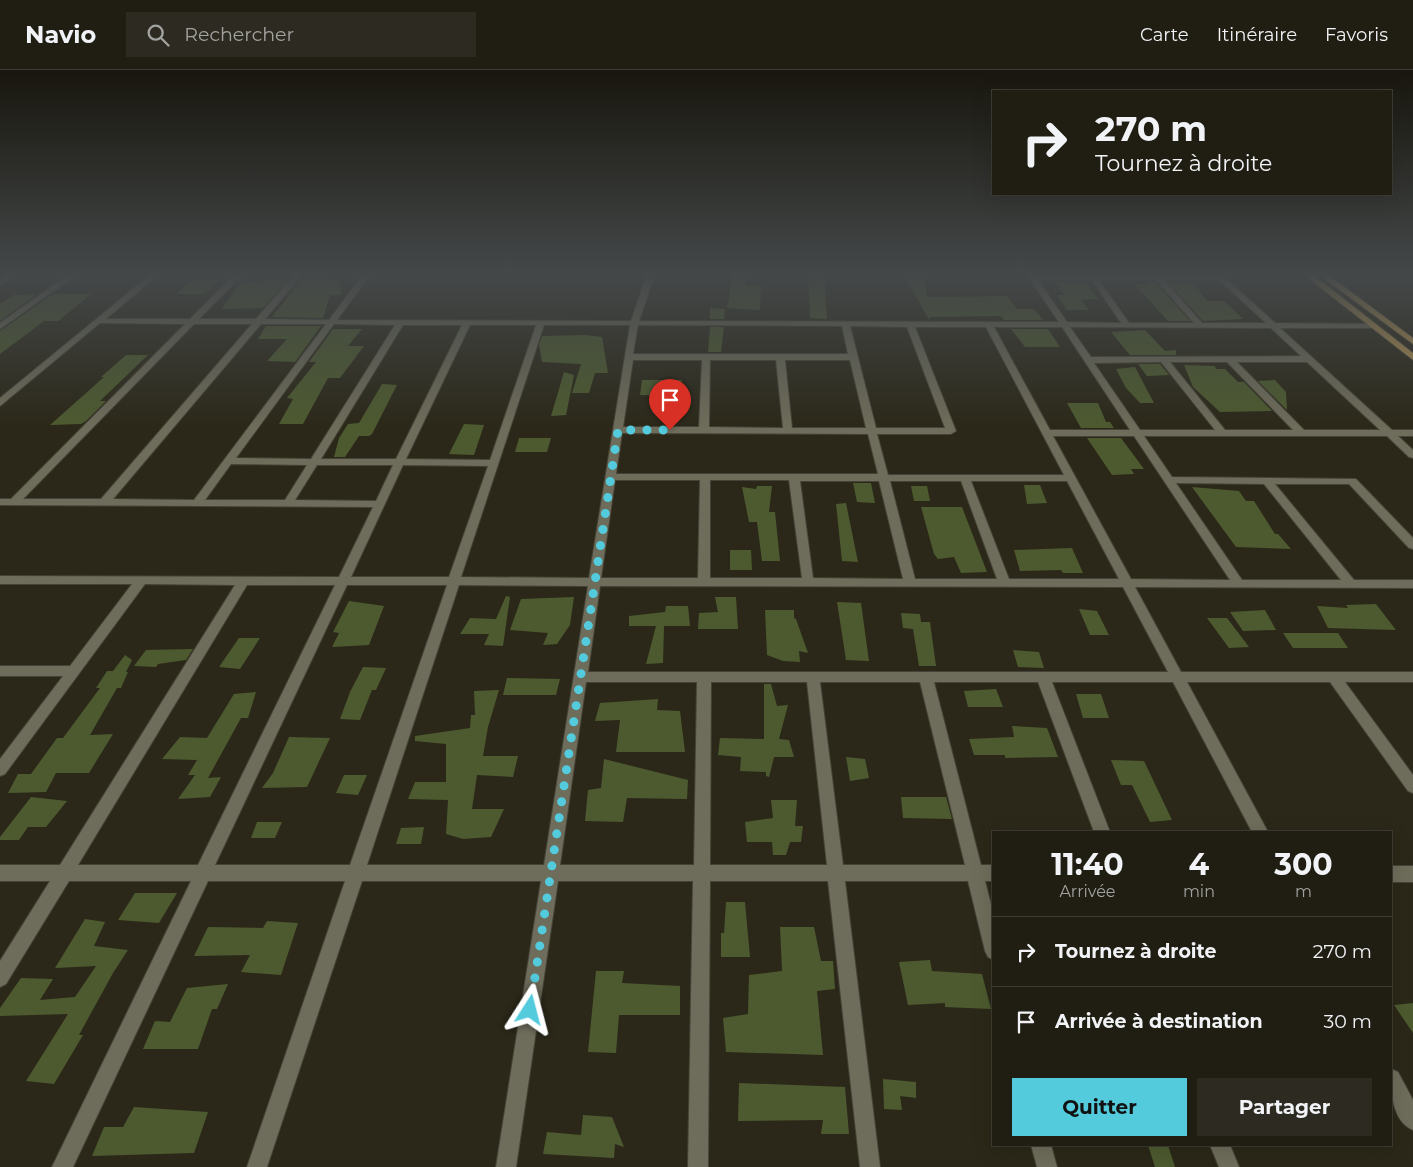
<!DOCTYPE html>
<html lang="fr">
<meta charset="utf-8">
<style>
body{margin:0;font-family:Montserrat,sans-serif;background:#2d2b21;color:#f1f3f6;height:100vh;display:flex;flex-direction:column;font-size:19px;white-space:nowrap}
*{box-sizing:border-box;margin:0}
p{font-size:16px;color:#a2a2a0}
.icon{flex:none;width:28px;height:28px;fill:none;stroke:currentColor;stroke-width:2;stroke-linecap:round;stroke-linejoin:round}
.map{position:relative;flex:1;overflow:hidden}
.details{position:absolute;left:992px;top:761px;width:400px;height:315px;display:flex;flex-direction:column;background:#201e13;border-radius:0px;box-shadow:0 5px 20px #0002,0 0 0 1px #3d3c33}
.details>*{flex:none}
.banner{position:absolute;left:992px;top:20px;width:400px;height:105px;border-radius:0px;box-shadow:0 5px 20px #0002,0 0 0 1px #3d3c33;background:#201e13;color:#f1f3f6;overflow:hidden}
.pin{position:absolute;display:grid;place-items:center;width:42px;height:42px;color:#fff;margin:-51px -21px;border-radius:50% 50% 50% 0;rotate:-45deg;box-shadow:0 0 5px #0007}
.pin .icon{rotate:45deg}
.me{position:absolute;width:55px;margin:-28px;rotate:9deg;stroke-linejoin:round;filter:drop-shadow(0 0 4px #0008)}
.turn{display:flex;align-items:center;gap:18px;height:105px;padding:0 20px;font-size:22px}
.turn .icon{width:65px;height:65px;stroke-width:2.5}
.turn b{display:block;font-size:35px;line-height:42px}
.eta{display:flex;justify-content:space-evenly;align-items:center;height:85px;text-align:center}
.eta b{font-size:30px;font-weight:700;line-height:35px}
.primary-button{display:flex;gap:10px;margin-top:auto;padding:10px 20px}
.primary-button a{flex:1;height:58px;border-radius:0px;background:#53cbdc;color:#111;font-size:20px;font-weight:700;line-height:58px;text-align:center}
.primary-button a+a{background:#2d2b21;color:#f1f3f6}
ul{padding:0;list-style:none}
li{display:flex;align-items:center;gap:15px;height:70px;padding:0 20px;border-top:1px solid #3d3c33}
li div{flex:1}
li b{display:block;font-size:19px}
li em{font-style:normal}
header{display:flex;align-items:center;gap:30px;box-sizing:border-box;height:70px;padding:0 25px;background:#201e13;border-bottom:1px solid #3d3c33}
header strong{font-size:24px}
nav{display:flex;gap:28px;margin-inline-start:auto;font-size:18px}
.search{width:350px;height:45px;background:#2d2b21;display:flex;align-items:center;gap:12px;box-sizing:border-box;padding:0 18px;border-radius:0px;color:#a2a2a0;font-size:19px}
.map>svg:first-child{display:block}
.building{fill:#4d5a2f}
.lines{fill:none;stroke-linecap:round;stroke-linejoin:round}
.minor-casing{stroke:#454337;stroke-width:2}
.major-casing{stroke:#454337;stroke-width:2}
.minor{fill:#6e6c5a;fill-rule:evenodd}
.major{fill:#b59453;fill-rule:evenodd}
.route{stroke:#53cbdc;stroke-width:9;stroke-dasharray:0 16.2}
</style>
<header>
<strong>Navio</strong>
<div class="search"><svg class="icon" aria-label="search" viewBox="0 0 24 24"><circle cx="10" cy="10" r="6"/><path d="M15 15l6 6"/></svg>Rechercher</div>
<nav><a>Carte</a><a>Itinéraire</a><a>Favoris</a></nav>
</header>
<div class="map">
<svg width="1413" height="1097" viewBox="0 0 1413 1097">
<rect width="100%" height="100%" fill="#2b2819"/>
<path class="building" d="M733,204H747L745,215L761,216L760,240L727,238Z
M808,204H824L827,249L810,248Z
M905,207L925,208L927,227L1007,226L1017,239H1034L1043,250H1004L1001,246L930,247L929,250Z
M307,209L340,210L341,225H330L323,248L272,247L301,210Z
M192,210H221L204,224H176Z
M274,210H288L263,238L222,239L240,213Z
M1054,212H1085L1098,229L1081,230L1089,240H1067L1057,225H1064Z
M1147,212H1155L1190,251H1168L1135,215L1150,214Z
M1168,212H1193L1207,231H1224L1243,249L1203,251Z
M37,224L0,251V234L14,225Z
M53,224H91L58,251H44L0,284V261Z
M710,238L725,239L724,249H710Z
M266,256H321L295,292L267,291L287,269H258Z
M710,257H724L721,282H708Z
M333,259H362L348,276H364L340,308H328L303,354H279L293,329L287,328L316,292H309Z
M1011,259H1048L1060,277H1025Z
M1145,260L1165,281L1176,280V285H1130L1111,262Z
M585,265L602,267L608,303H595L589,323H572L581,294L542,292L539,275L542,266Z
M126,285H148L100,331H106L86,351L81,354L50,355L104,307H101Z
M1138,294H1160L1169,305L1147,306Z
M1184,295L1214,296L1217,299H1225L1238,312H1244L1272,341L1220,342L1193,317Z
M1135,297L1154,333H1140L1126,318L1116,299Z
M564,302L574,305L566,345L551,346Z
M642,310H682L681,319L677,326L640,325Z
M1275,310L1286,322L1287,340L1258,311Z
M382,314L397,315L372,364L369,366H359L345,387H334L339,368L348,354L359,353Z
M1067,333H1098L1106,352H1110L1114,358H1081Z
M464,354L484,355L474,385L449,384Z
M519,368H551L547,382H515Z
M1087,368H1121L1144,399H1131L1134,404L1112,405Z
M853,413H871L875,433L857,432Z
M1024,415H1040L1047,433L1027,434Z
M757,416H772L769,442H775L780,491H762L757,452H749L742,417L756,419Z
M911,416H927L930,431H914Z
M1192,417L1239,421L1246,431H1254L1275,464H1278L1291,479L1236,477Z
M846,433L858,492L842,491L836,434Z
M921,437H962L987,502L961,503L954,487L938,489L934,484Z
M1072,478L1083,503H1063L1061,500L1020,501L1014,480Z
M730,480H751L752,500H730Z
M506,526L510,527L503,576L484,575L489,564H460L470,548L496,549Z
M574,527L570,555L557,574L543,575L548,563L510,560L521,529Z
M715,527H736L738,559H698L699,543L718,542Z
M349,531L384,536L369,575L332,577L339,563L333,562Z
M837,532L861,533L869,591L846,590Z
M1376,534L1396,560L1328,558L1317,536L1348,538L1346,535Z
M666,536H688L690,556H664L663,593L646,594L656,556H629V546L665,542Z
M1079,539L1097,541L1109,565H1090Z
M765,540H794V548L796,549L808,583L799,581L800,592L783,591L767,585Z
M1265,540L1276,560L1243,561L1230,542Z
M901,543L920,544L921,552H930L936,596H919L913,559L903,558Z
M1207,548H1227L1249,577L1229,578Z
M1283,563H1338L1348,578H1293Z
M239,568H260L240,599L219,597Z
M193,579L186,590L158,594L156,597L134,596L146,580Z
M1013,580L1039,582L1044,598L1018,597Z
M125,585L132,590L126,602H128L121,618H117L90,665L113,664L89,703H56L46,722L8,723L18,704H31L57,668H63L100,618H96L107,601H113Z
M363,597L386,598L376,620H372L360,650L340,649L350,622Z
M507,608L560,609L556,625H503Z
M764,614H771L777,636L788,635L779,669L789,670L794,687H774L769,707L766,706V702L740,701L741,687L718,685L720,668L764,669Z
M996,619L1003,637H968L964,621Z
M499,620L488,657L483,686H518L513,707L477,705L472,739H504L491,767L463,769L446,764L448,730L408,729L415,712H446V674L415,671V666L470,658L471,645H475L474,621Z
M256,622L248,648H241L208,708L221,707L210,727L178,729L195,705H188L197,690L162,689L180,667L207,668L234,624Z
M1076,624H1101L1109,648H1083Z
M658,629L657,640L680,641L685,682H616L620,650L595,651L600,633Z
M1012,656L1047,658L1058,687L1005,688V685H974L969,669L1014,667Z
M289,667L330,668L307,717L262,718L273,703Z
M846,687L865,689L869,708L850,711Z
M604,689L688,710L687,729L627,728L623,752L585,751L588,720L601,718Z
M1111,690L1144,691L1172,750L1150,752L1132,715H1121Z
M344,705H367L358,725L336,723Z
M31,727L67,731L46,757H28L19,770H0V767Z
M901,727H946L952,749L903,748Z
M771,730H797L795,756H803L801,772H790L786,785H773L772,772H747L745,752L773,748Z
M257,752H282L275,768H251Z
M424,757L421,774H396L401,758Z
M135,823H177L159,853L118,850Z
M726,832H745L750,887H721V863H724Z
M85,849L105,852L94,876L128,880L113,903L79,965H83L54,1014L26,1011L68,944L0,946V938L21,908L53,909L40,930L75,927L96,896L55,898Z
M267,851L298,853L281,905L241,902L250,885L194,886L208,857L263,858Z
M780,857H814L821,891H833L835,919L817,921L823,985L726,982L723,948L748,944L749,905L782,901Z
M930,890L932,901L982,904L991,939L945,937V933L908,935L899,892Z
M596,901H624L622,913L680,916V945H619L616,983L588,982Z
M228,914L217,939H212L198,979H143L155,951L170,952L187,918Z
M1413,933V963L1394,935Z
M883,1009L916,1012V1028L900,1026L902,1040L884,1039Z
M739,1013L845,1017L849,1064H821L823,1050L738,1051Z
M134,1037L208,1042L194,1083L92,1086L104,1057H123Z
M583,1045L612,1047L624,1077L615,1074L614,1088L543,1084L547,1062L581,1065Z
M1148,1075H1168L1175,1097H1155Z"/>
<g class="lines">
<g class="minor-casing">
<path id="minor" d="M9,204H18L0,215V210Z
M69,204H78L0,259V253Z
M151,204H159L106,249H190L235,204H243L199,249H256L295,204H303L265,249L329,250L363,204H371L337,250L631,251L647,204H655L639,251L1059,252L1026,204L1035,206H1215L1213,204H1221L1275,253L1376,254V258H1280L1392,360H1413V366H1398L1413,380V388L1409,387L1387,366H1144L1172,407L1356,409L1413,468V479L1409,478L1349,414H1275L1354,510H1413V518L1135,517L1181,602H1413V612H1345L1413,705V723L1408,721L1330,612H1187L1268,762H1252L1173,612H1052L1110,762H1094L1038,612H934L981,795H994V811H985L994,846V890L988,887L985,881L968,811H845L880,1097H860L828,811H710L708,1097H688L693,811H558L516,1097H496L541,811H362L267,1097H247L345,811H208L73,1097H52L191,811H69L6,914L0,917V891L50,811H0V795H60L235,515L145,514L5,704L0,706V689L63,606H0V596H70L132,514H0V506L339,507L373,437L0,435V429H11L185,254L100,253L0,336V328ZM1038,210H1092L1121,253L1067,252ZM1099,210H1156L1194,253H1129ZM1164,210H1219L1266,253H1202ZM194,254H252L101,429H23ZM261,254H326L194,430L113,429ZM334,254L395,255L311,389L236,388ZM403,255H462L396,389H321ZM470,255H536L490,390L406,389ZM544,255H630L589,508L461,507ZM638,255L842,256L848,284H633ZM850,256L907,257L945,358H876ZM915,257H986L1064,405H888L877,364H951L956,361ZM994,257H1062L1130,360H1050ZM1070,257L1271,258L1301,286L1091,287ZM633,290H702L699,357H623ZM710,290H776L783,358L709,357ZM785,290H850L866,358H792ZM1161,292L1215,360H1140L1094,293ZM1170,292H1227L1293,360H1225ZM1237,292H1307L1380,360H1304ZM622,363L868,364L878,404H616ZM1053,366H1134L1230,510L1131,509ZM231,394L307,395L285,430H205ZM317,395H393L376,431L295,430ZM403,395L488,396L449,507H351ZM615,410H700L698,508H601ZM710,410H789L802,508H710ZM800,411H879L903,509L813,508ZM890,411H961L997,509H915ZM971,411H1067L1119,509H1009ZM1176,413L1264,414L1341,510H1242ZM247,515H335L198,795H78ZM347,515H447L350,795H215ZM459,515L588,516L544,795H367ZM600,516L1123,517L1168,602H588ZM586,612H697L694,795H560ZM711,612H807L827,795H710ZM820,612H920L965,795H843Z
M1391,796H1413V812H1391Z
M1391,999L1398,1002L1413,1030V1060C1391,1051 1391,1019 1391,999Z
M1031,1075H1051L1057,1097H1037Z
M1210,1075H1230L1239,1097H1219Z"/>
</g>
<g class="major-casing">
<path id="major" d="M1303,204H1312L1413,283V290Z
M1318,204H1327L1413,268V274Z"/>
</g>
<use href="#minor" class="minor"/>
<use href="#major" class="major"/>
</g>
<linearGradient id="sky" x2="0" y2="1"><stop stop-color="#18160e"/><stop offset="0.57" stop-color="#444849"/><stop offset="1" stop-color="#444849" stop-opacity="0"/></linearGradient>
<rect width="1413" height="358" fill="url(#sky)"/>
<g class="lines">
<path class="route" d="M530,940L618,360H670"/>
</g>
</svg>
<div class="pin" style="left:670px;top:360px;background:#d93025"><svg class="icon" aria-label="arrive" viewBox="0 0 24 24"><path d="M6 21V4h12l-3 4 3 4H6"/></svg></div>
<svg class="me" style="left:530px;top:940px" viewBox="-20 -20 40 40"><path d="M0-17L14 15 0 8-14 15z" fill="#53cbdc" stroke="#fff" stroke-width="4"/></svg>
<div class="banner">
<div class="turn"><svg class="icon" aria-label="right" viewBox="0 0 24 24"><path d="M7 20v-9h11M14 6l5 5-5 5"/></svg><div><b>270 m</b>Tournez à droite</div></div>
</div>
<section class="details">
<div class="eta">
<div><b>11:40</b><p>Arrivée</p></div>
<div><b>4</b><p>min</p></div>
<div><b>300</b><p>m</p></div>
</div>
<ul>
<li><svg class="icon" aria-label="right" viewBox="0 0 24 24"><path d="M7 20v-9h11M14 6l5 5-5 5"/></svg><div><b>Tournez à droite</b></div><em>270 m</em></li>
<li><svg class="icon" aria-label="arrive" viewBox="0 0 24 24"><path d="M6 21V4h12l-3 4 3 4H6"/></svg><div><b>Arrivée à destination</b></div><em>30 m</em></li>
</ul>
<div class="primary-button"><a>Quitter</a><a>Partager</a></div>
</section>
</div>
